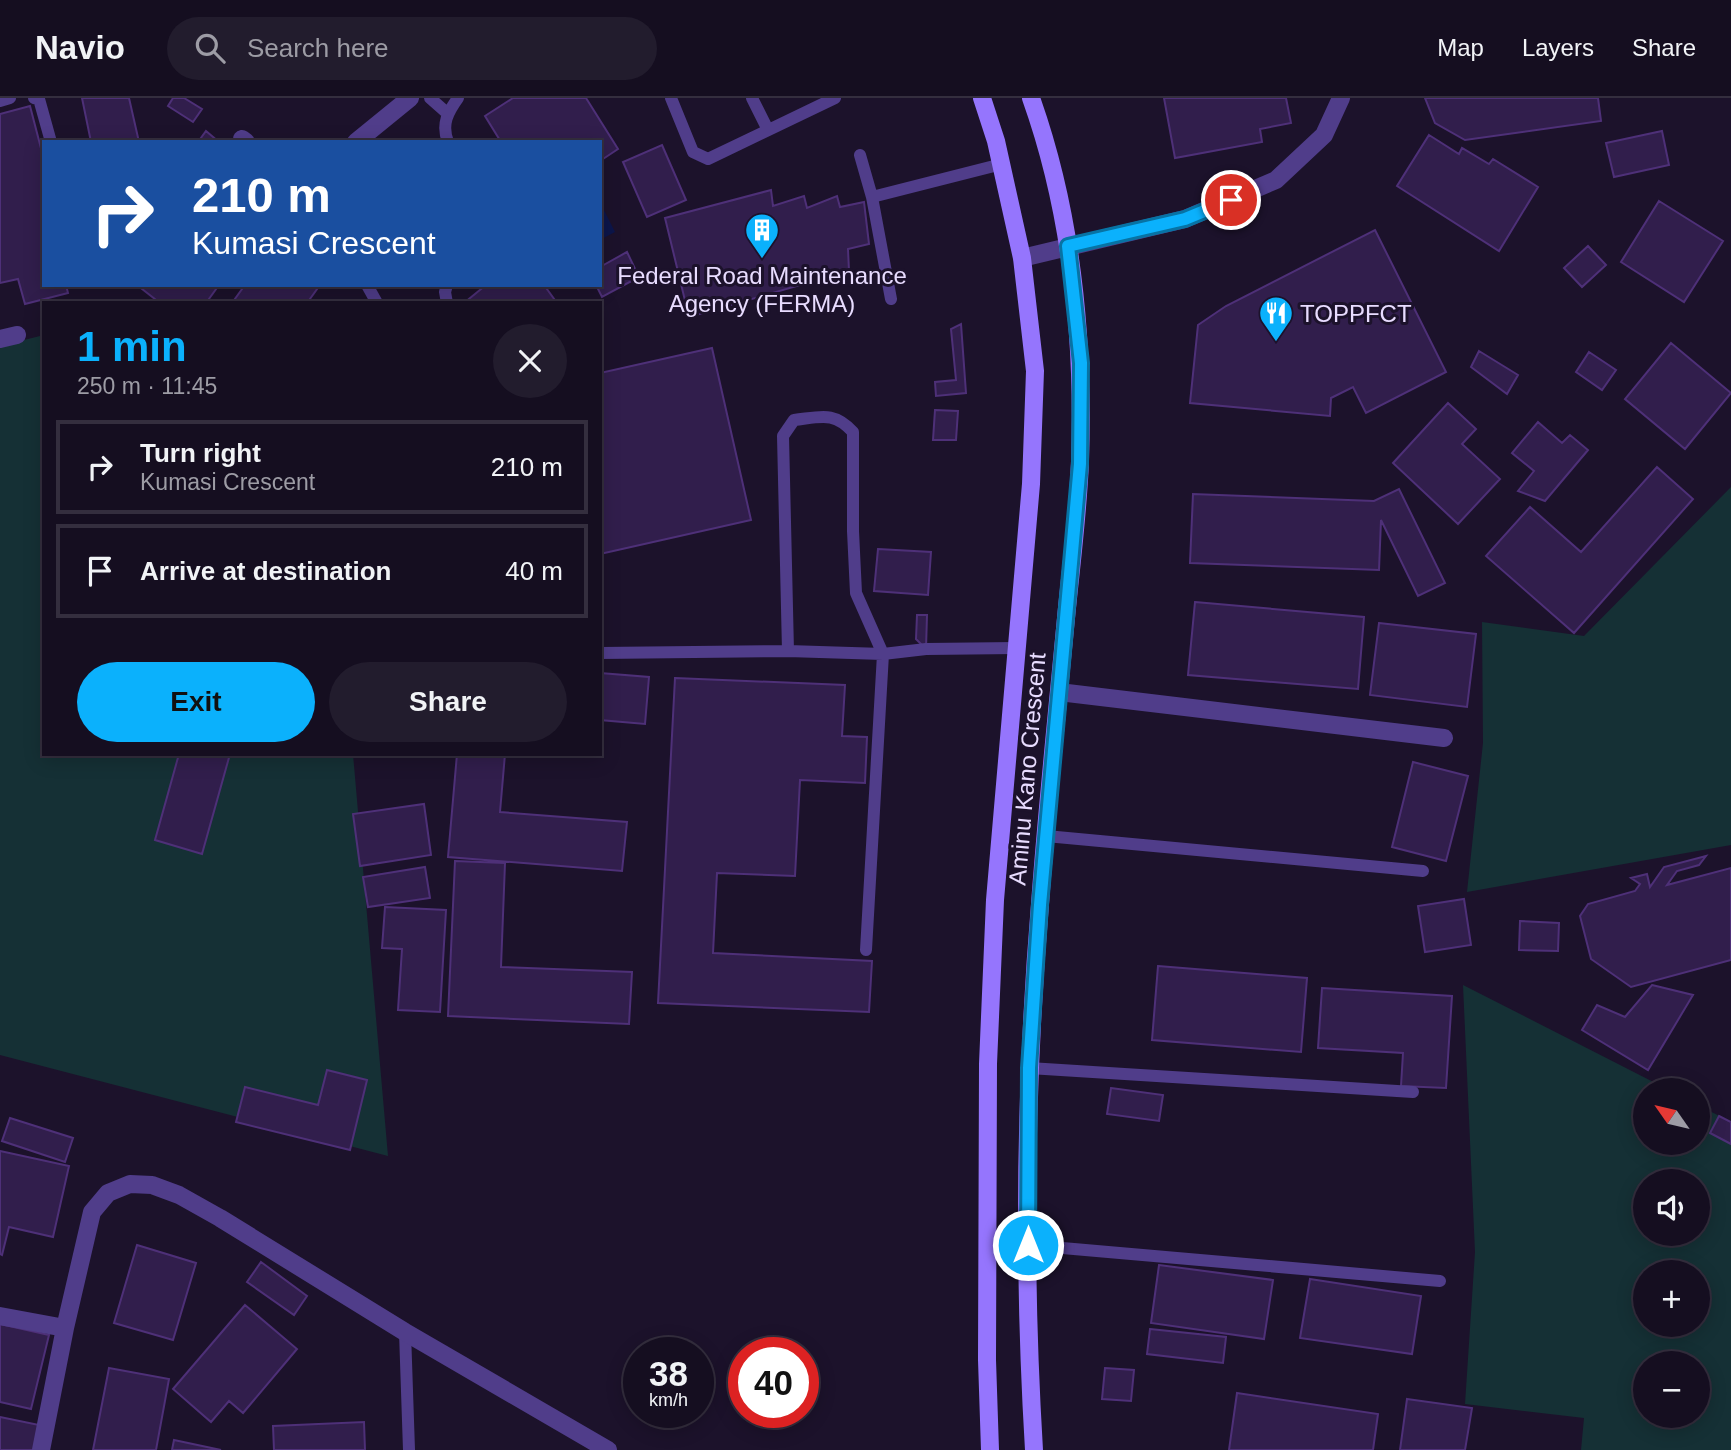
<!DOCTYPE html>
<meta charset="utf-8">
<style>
body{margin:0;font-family:Helvetica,sans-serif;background:#221c2d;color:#f1f3f6;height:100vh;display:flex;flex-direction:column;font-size:26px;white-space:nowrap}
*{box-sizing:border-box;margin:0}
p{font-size:23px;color:#9d9ca5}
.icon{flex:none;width:38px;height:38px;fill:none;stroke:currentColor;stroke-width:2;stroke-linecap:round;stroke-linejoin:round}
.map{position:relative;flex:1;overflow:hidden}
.side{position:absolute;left:42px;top:203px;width:560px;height:455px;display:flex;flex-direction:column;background:#150e20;border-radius:0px;box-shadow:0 4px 18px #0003,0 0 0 2px #342e3e}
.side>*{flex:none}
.hud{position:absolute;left:42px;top:42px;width:560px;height:147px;border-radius:0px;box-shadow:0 4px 18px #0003,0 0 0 2px #342e3e;background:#1a4fa0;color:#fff;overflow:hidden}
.needle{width:46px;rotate:304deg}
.controls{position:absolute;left:1633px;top:980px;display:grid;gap:14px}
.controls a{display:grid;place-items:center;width:77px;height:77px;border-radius:50%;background:#150e20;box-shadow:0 4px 18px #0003,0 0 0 2px #342e3e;font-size:35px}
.speed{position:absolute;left:623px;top:1239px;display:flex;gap:14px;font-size:35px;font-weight:700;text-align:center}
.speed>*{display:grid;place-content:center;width:91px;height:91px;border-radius:50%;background:#150e20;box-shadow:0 4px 18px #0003,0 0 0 2px #342e3e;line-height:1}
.speed small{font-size:18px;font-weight:400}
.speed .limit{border:10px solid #d22;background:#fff;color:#111}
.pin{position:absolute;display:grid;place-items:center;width:60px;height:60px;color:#fff;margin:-30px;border:4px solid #fff;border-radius:50%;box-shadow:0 2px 7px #0007}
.me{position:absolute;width:77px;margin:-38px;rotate:0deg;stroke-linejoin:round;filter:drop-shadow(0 0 5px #0008)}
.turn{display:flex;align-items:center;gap:24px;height:147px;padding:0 35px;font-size:32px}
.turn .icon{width:91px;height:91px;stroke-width:2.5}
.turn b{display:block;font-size:49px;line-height:60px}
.round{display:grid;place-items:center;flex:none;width:74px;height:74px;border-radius:37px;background:#221c2d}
.overview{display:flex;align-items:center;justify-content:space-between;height:119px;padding:0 35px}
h1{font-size:42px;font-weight:700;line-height:52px;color:#0bb1fc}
.cta{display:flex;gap:14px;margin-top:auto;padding:14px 35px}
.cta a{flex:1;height:80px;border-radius:42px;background:#0bb1fc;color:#111;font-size:28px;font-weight:700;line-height:80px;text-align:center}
.cta a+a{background:#221c2d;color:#f1f3f6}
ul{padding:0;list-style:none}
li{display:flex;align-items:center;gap:21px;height:94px;margin:0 14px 10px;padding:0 21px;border:4px solid #342e3e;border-radius:0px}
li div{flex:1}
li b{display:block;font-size:26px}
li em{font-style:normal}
header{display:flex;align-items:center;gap:42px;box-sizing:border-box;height:98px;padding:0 35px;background:#150e20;border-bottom:2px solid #342e3e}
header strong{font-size:33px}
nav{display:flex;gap:38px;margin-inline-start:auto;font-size:24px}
.search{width:490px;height:63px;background:#221c2d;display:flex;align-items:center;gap:18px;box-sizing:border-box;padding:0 24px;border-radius:38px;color:#9d9ca5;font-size:26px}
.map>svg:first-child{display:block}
.green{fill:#153035;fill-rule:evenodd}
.water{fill:#0c154a}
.building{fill:#311e4c;stroke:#4e3078;stroke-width:2}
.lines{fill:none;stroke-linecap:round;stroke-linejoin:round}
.lane{stroke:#503d8a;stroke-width:12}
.street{stroke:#503d8a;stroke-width:18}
.secondary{stroke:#9575fd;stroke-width:18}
.route-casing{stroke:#0773a4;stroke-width:18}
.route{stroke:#0bb1fc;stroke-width:12}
.labels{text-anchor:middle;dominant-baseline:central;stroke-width:6;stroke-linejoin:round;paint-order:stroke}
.poi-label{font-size:24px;fill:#e8dcff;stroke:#1c122b}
.street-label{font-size:24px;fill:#e8dcff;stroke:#1c122b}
</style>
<header>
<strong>Navio</strong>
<div class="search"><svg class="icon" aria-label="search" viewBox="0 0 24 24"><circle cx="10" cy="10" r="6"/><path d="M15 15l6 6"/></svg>Search here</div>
<nav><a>Map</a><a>Layers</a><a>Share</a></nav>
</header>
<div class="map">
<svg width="1731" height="1352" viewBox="0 0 1731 1352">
<rect width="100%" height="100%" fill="#1c122b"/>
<path class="green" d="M44,237V656H353L388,1058L0,957V248Z
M1731,389V747L1467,794L1483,645L1482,524L1584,538Z
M1463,887L1669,992H1645V1045H1698V1007L1731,1024V1352H1581L1584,1320L1465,1306L1475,1154ZM1645,1083H1698V1136H1645ZM1645,1174H1698V1227H1645ZM1645,1265H1698V1318H1645Z"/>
<path class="water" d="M602,108L615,134L600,142V109Z"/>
<path class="building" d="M82,0H129L139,44H91Z
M173,0H184L202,11L193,24L168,8Z
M513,0H586L618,51L600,63V44H501L485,18Z
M1164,0H1286L1291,25L1260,31L1262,44L1175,60Z
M1425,0H1598L1601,23L1465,42L1435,25Z
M30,8L44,62V187H66L68,195L25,206L18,181L0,185V16Z
M206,33L219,44H198Z
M1662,33L1669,67L1614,79L1606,45Z
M1429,37L1459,56L1462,50L1489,66L1493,61L1538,89L1499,153L1397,88Z
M662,47L686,102L647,119L623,64Z
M771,92L773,108L804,98L807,110L837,98L840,109L864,104L869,146L848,151L849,173L689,219L665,120Z
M1659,103L1723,143L1684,204L1621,164Z
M1375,132L1446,274L1366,315L1353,289L1331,300L1330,318L1190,305L1198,227L1226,208Z
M1588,148L1606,167L1582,189L1564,170Z
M627,154L639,179L602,199L596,187H600V169Z
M137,187H219L206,205H160Z
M245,187H320L307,205H232Z
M486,187H544L557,205H464Z
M961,226L966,295L936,298L935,284L956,282L951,231Z
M1671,245L1731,295L1685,351L1625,301Z
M712,250L751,422L600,456V275Z
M1479,253L1518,277L1507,296L1471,269Z
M1589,254L1616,272L1602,292L1576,274Z
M1448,305L1476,331L1462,346L1500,381L1458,426L1393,365Z
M935,312L958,313L956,342H933Z
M1538,324L1562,345L1570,337L1588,352L1545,403L1518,393L1534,373L1512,355Z
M1657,369L1693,401L1574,535L1486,458L1530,409L1581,454Z
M1399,391L1445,485L1418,498L1381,422L1379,472L1190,465L1193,396L1374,403Z
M878,451L931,454L928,497L874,493Z
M1195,504L1364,519L1358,591L1188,577Z
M917,517H927L926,551L916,541Z
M1379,525L1476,536L1467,609L1370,597Z
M600,575L649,579L645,626L600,622Z
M675,580L845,587L842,638L867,639L865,685L800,682L795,778L717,775L713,855L872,863L869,914L658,905Z
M179,656H230L202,756L155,742Z
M457,656H505L500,714L627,724L622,773L448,759Z
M1413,664L1468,678L1446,763L1392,749Z
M424,706L431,757L360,768L353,716Z
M1706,758L1699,767L1677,773L1667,787L1731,770V862L1631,889L1591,861L1580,818L1588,806L1635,793L1640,786L1631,780L1647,776L1650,789L1664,769Z
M455,763L505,765L501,869L632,874L629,926L448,918Z
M425,769L430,800L368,809L363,779Z
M1464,801L1471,847L1425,854L1418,808Z
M385,809L446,812L440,914L398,912L402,851L382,850Z
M1520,823L1559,825L1558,853L1519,852Z
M1158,868L1307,880L1301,954L1152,942Z
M1652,887L1693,897L1648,972L1582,932L1597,907L1625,919Z
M1322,890L1452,898L1446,990L1401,988L1403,955L1318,950Z
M327,972L367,982L350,1052L236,1024L245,989L318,1007Z
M1111,990L1163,997L1159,1023L1107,1016Z
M1719,1018L1731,1024V1046L1710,1035Z
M10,1020L73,1040L65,1064L2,1043Z
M0,1053L69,1068L53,1139L9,1129L2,1157L0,1156Z
M137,1147L196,1165L173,1242L114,1225Z
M261,1164L307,1198L294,1217L247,1184Z
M1159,1167L1273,1182L1264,1241L1151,1225Z
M1310,1181L1421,1198L1412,1256L1300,1240Z
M245,1207L297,1251L243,1315L229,1303L211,1324L173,1291Z
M0,1226L49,1237L31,1311L0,1304Z
M1150,1231L1226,1239L1223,1265L1147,1256Z
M109,1270L169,1281L156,1352H93Z
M1105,1270L1134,1272L1131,1303L1102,1301Z
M1237,1295L1378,1316L1373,1352H1229Z
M1407,1301L1472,1310L1465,1352H1400Z
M0,1319L39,1327L34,1352H0Z
M364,1324L365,1352H274L273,1328Z
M174,1342L221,1352H172Z"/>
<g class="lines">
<path class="lane" d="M34,0L39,1L51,44
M430,0L447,15
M671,0L693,54L708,61L835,0
M752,0L768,32
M0,3L10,0
M448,44C441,26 448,14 458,0
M860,57L872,99L891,201
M872,99L1002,66
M367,187L377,205
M447,187L445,194L447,205
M788,553L783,338L794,322C821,319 834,313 853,334V433L856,495L883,556L866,852
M600,555L788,553L883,556L926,551L1016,550
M1046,738L1423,773
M1029,970L1413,994
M1028,1147L1440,1183
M405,1234L409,1352"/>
<path class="street" d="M242,41L246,44
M356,44L410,0
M1022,160L1185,121L1276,82L1324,37L1341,0
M0,241L17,237
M1059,594L1444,640
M0,1218L65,1230
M41,1352L65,1230L92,1114L108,1095L130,1086L152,1087L179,1097L220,1120L405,1234L608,1352"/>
<path class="secondary" d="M982,0L996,43L1022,160L1035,273L1031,386L995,802L988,966L987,1262L990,1352
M1031,0C1072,115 1084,242 1080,363C1078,416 1071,468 1066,520C1057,615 1047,710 1040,806C1025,987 1023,1170 1034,1352"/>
</g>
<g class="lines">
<g class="route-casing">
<path id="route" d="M1028,1147L1029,970L1040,807L1080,366L1081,265L1068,148L1185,121L1231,102"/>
</g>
<use href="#route" class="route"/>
</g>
<defs>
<g id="building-pin" transform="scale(1.75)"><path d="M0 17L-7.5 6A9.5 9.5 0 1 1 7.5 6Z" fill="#0bb1fc" stroke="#1c122b"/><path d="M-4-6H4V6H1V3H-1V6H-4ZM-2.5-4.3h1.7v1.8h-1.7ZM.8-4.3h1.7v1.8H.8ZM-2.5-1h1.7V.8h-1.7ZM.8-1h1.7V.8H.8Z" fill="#fff"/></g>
<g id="restaurant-pin" transform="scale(1.75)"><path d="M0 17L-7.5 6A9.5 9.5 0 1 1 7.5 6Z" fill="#0bb1fc" stroke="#1c122b"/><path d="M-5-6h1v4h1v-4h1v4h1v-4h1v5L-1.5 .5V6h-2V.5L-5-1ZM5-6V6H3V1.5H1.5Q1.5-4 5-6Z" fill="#fff"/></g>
</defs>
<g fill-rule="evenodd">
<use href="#building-pin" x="762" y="132"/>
<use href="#restaurant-pin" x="1276" y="215"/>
</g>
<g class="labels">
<g class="poi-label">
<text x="762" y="177">Federal Road Maintenance<tspan x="762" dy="28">Agency (FERMA)</tspan></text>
<text x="1300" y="215" text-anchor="start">TOPPFCT</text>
</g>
<g class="street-label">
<text transform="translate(1027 671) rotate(-85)">Aminu Kano Crescent</text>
</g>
</g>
</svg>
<div class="controls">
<a><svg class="needle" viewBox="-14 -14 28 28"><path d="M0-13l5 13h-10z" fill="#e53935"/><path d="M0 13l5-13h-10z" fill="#9d9ca5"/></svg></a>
<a><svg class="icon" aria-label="sound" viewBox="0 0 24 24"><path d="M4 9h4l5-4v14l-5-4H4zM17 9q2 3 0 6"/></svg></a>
<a>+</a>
<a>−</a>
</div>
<div class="speed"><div>38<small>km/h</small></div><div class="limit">40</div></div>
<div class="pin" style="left:1231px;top:102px;background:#d93025"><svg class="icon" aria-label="arrive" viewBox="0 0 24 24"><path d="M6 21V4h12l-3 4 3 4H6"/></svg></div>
<svg class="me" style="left:1028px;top:1147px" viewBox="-20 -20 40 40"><circle r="17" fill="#0bb1fc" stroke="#fff" stroke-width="3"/><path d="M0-11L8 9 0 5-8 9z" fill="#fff"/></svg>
<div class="hud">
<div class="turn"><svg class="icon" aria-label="right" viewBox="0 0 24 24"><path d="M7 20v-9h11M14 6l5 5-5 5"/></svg><div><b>210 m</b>Kumasi Crescent</div></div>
</div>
<section class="side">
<div class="overview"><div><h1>1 min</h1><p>250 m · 11:45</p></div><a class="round"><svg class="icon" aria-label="close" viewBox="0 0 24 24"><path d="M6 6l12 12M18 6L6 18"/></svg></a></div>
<ul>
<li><svg class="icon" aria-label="right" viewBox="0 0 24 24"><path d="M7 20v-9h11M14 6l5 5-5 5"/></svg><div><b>Turn right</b><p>Kumasi Crescent</p></div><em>210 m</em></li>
<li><svg class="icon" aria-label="arrive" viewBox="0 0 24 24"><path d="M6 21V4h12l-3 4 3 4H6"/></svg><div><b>Arrive at destination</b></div><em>40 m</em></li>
</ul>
<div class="cta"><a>Exit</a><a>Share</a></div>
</section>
</div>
